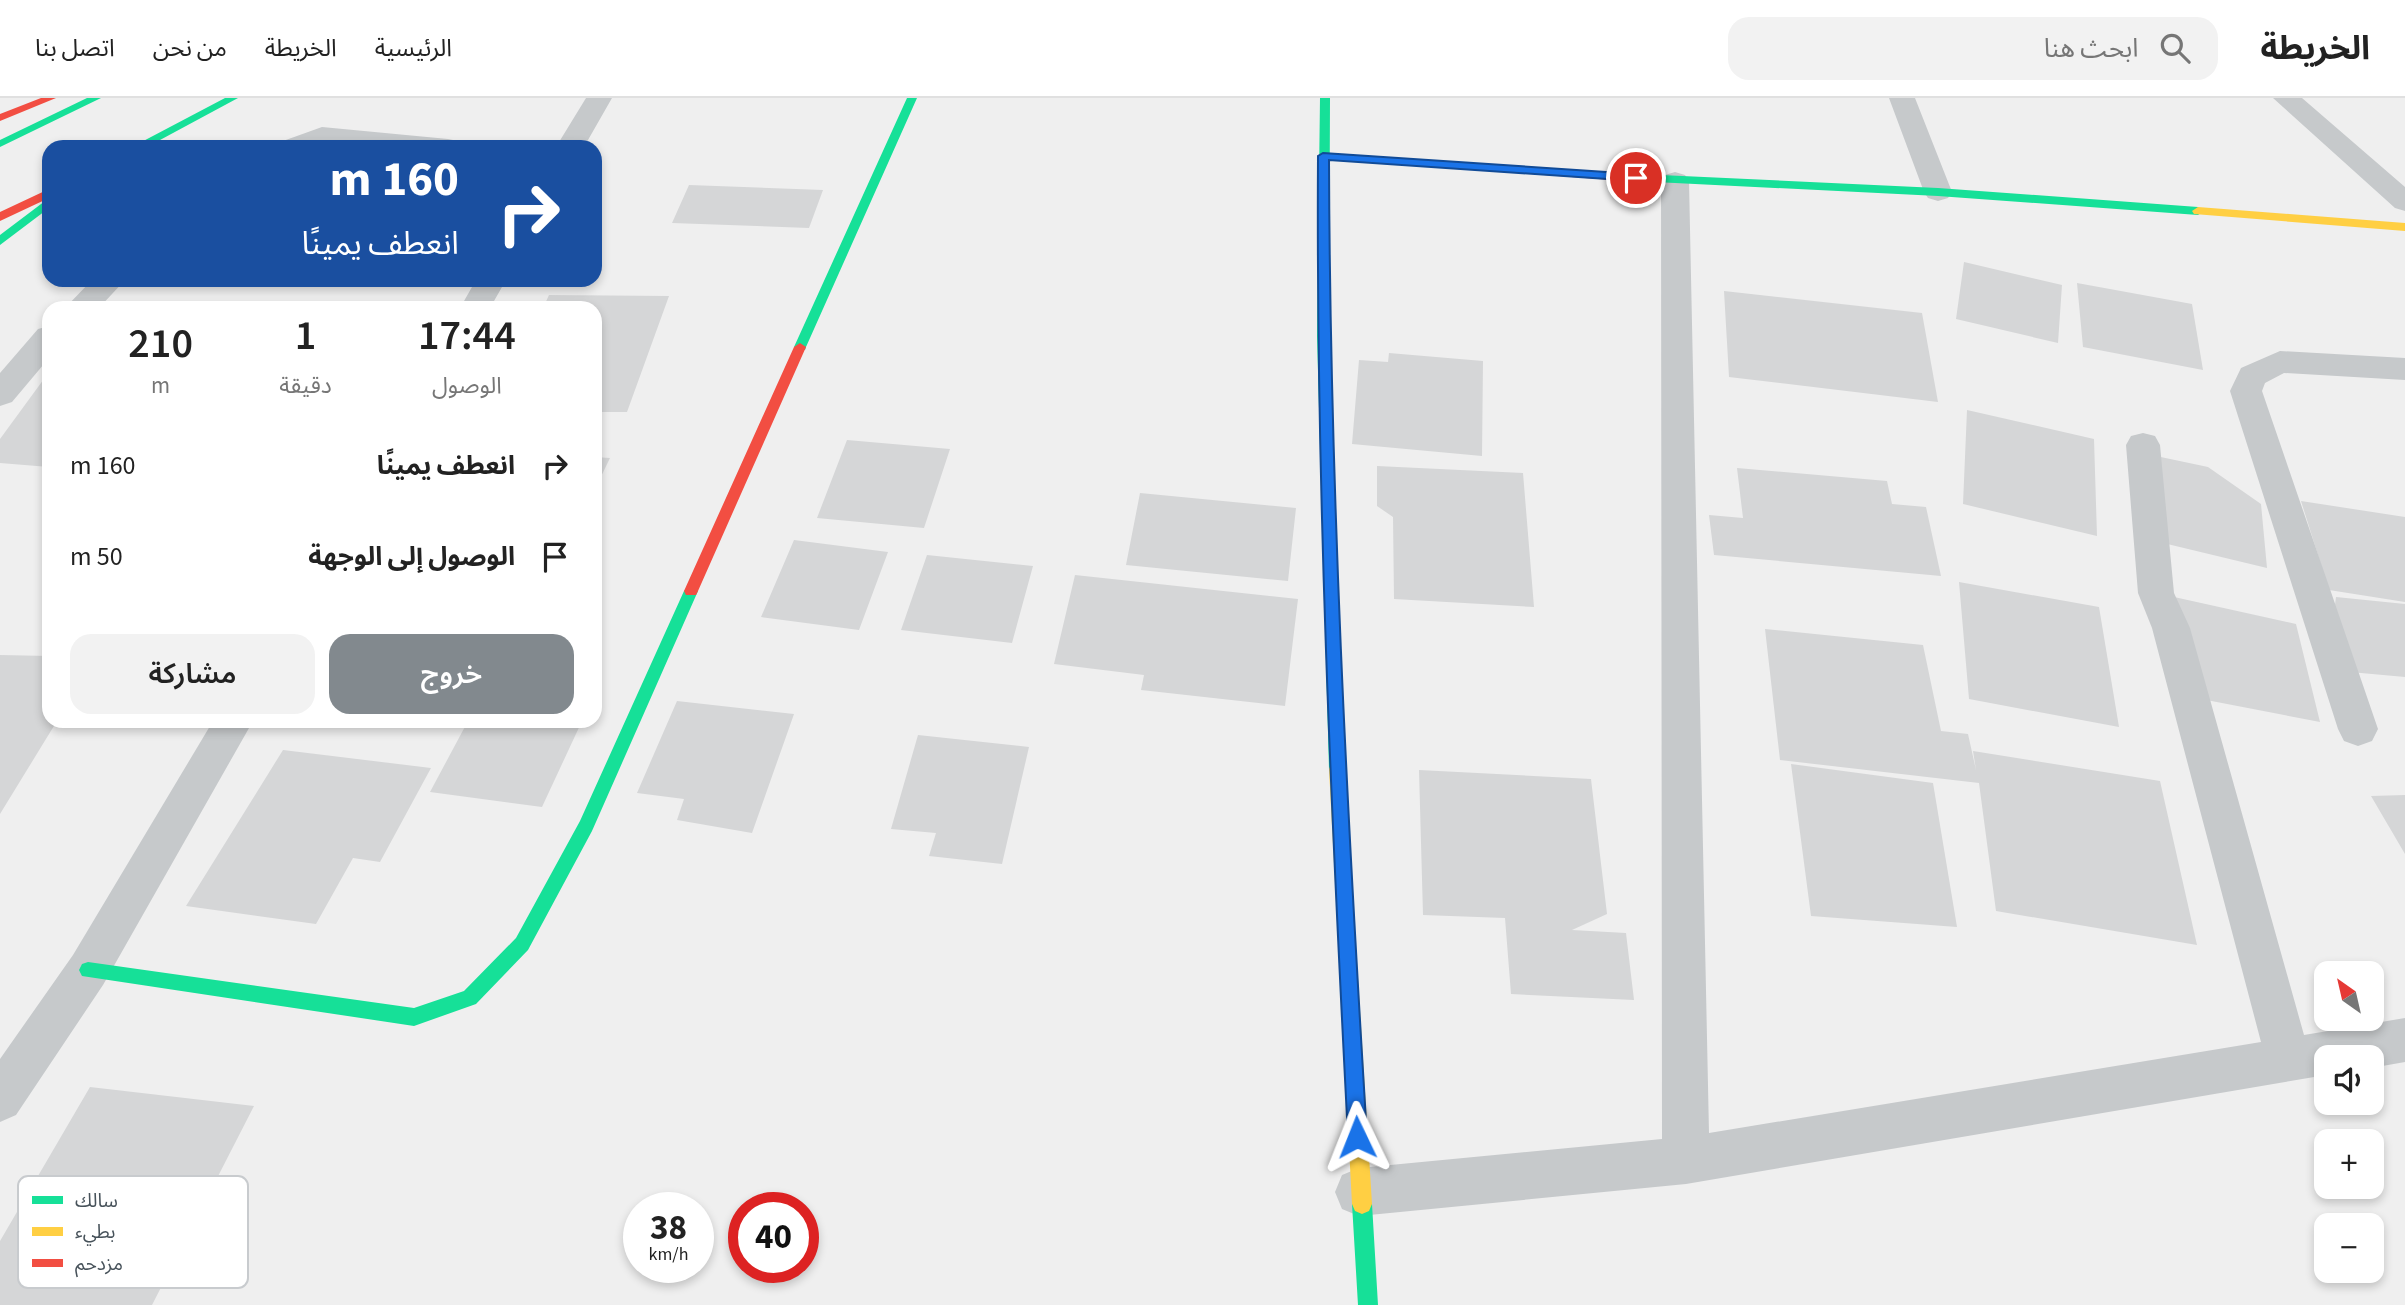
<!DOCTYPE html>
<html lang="ar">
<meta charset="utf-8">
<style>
body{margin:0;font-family:"Source Sans 3","Noto Sans Arabic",sans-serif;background:#f2f2f2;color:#222;direction:rtl;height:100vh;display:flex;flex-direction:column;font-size:26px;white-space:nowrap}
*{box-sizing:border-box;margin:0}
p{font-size:23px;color:#767676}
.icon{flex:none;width:38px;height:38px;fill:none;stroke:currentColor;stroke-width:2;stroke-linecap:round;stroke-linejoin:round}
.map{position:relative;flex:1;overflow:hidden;direction:ltr}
.panel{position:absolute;left:42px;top:203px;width:560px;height:427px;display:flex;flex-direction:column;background:#fff;border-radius:21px;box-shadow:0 4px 10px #0003;direction:rtl}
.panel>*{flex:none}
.guide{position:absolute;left:42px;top:42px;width:560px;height:147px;border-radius:21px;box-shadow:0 4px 10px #0003;direction:rtl;background:#1a4fa0;color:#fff;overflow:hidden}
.needle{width:46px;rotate:326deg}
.buttons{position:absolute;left:2314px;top:863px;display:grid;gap:14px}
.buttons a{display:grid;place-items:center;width:70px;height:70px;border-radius:14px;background:#fff;box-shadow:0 4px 10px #0003;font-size:35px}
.speed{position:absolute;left:623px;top:1094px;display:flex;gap:14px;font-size:35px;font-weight:700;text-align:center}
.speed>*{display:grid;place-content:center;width:91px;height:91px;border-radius:50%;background:#fff;box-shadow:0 4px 10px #0003;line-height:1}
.speed small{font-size:18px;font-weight:400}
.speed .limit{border:10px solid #d22;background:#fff;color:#111}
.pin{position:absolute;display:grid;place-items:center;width:60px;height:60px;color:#fff;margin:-30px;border:4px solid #fff;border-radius:50%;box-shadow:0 2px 7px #0007}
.me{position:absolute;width:77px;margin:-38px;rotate:358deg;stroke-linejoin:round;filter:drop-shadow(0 0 5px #0008)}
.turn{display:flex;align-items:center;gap:24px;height:147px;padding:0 28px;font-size:32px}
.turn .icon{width:91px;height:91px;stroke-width:2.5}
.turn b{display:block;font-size:49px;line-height:60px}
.eta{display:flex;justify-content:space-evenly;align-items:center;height:119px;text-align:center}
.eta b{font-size:42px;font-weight:600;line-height:49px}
.button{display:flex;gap:14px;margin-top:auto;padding:14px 28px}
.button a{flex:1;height:80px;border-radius:21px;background:#82898e;color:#fff;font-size:28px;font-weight:600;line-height:80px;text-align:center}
.button a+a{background:#f2f2f2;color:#222}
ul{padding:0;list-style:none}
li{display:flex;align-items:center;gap:21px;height:91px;padding:0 28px}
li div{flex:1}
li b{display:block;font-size:26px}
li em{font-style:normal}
header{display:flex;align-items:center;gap:42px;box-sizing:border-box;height:98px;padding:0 35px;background:#fff;border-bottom:2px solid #e0e0e0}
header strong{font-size:33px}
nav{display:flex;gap:38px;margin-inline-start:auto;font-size:24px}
.search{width:490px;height:63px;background:#f2f2f2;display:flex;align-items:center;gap:18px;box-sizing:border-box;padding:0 24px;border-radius:21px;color:#767676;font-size:26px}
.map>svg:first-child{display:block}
.building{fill:#d5d6d7}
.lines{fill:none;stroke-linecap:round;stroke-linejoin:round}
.street{fill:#c6c9cb;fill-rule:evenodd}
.fast{fill:#16e098;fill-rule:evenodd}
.slow{fill:#ffcf43;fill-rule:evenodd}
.jam{fill:#f24e42;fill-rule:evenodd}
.route{fill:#1a73e8;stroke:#114b97;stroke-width:2}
.key{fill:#fff;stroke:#c8cbce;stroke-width:2}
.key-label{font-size:19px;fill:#47525a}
</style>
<header>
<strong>الخريطة</strong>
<div class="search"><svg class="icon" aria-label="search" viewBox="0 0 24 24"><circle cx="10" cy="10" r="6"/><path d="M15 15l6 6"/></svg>ابحث هنا</div>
<nav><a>الرئيسية</a><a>الخريطة</a><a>من نحن</a><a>اتصل بنا</a></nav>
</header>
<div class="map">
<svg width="2405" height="1207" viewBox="0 0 2405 1207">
<rect width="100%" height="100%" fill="#efefef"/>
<path class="building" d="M689,87L823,92L809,130L672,125Z
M1964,164L2062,187L2058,245L1956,221Z
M2077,185L2192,206L2203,272L2083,249Z
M1724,193L1922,215L1938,304L1729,279Z
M549,197L669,198L627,314H595V210H543Z
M1389,255L1483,263L1482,358L1352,346L1359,262L1388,264Z
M49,274V369L0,365V341Z
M1967,312L2094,341L2097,438L1963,406Z
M847,342L950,351L924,430L817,420Z
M2156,358L2208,369L2261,406L2267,470L2159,444Z
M595,359L610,360L595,391Z
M1377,368L1523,375L1534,509L1394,501L1393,419L1377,408Z
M1737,370L1887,383L1892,406L1926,409L1941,478L1714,457L1709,417L1743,420Z
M1140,395L1296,410L1288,483L1126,467Z
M2301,403L2405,419V504L2329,492Z
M794,442L888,454L859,532L761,519Z
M927,457L1033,468L1012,545L901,532Z
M1075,477L1298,501L1285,608L1141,592L1144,577L1054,566Z
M1959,484L2099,509L2119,629L1969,601Z
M2156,495L2296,526L2320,624L2196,600Z
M2336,499L2405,506V579L2339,573L2330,545Z
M1765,531L1923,547L1941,633L1968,636L1976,672L1973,653L2160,683L2197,847L1996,813L1979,685L1780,662Z
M0,557L49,558V623H57L0,716Z
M677,603L794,616L752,735L677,722L684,701L637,695Z
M468,623H582L542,709L430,694Z
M918,637L1029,649L1002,766L929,758L936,735L891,731Z
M283,652L431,670L380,764L353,760L316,826L186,808Z
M1791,666L1933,685L1957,829L1811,818Z
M1419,672L1591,681L1607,816L1572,832L1626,835L1634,902L1511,896L1505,820L1423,817Z
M2405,697V756L2371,698Z
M90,989L254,1008L152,1207H0V1143Z"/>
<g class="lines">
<path class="street" d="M586,0H612L584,49H556Z
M1889,0H1915L1952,94L1948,100L1938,103L1928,100L1924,94Z
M2273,0H2302L2405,89V113L2395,110Z
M322,29L448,41L458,43L462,49H361L325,46L317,49H279L283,43Z
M1675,74L1685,77L1689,83L1709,1035L2261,944L2152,530L2138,495L2126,347L2131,338L2143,335L2155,338L2160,347L2174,495L2190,530L2304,937L2405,920V964L2371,970V959H2326V977L1686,1086L1359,1118L1342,1111L1335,1094L1342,1077L1359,1070L1662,1041L1661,83L1665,77Z
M92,182H125L99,210H65Z
M476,182H506L490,210H460Z
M49,228V260L12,304L0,308V275L38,231Z
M2280,253L2405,260V282L2284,275L2265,285L2262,293L2378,631L2372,643L2358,648L2344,643L2338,631L2230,293L2241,270Z
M213,623H253L103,887L16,1017L0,1024V961L73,857Z"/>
<path class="fast" d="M87,0H101L0,49V42Z
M225,0H238L147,49H132Z
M907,0H917L806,249L805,252H795L794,249Z
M1320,0H1330L1329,238L1345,671L1343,676L1337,678L1331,676L1329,671L1317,238Z
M1639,76L1938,90L2198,109L2204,113L2198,117L1938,98L1635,83L1633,80Z
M49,100V110L0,147V137Z
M691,487L698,493L592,733L528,852L476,906L414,928L82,878L79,872L82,866L88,864L414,910L464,893L516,840L580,723L684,493Z
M1362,1096L1369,1099L1372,1106L1378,1207H1358L1352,1106L1355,1099Z"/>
<path class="slow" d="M2198,109L2405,125V133L2194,116L2192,113Z
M1337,664L1343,666L1345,671L1372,1106L1369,1113L1362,1116L1355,1113L1352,1106L1329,671L1331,666Z"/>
<path class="jam" d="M41,0H56L0,23V16Z
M1323,55L1639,76L1645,80L1639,84L1319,60L1317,58Z
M49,91V100L0,123V114Z
M800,245L806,249L698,493L696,497H686L684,493L794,249Z"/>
</g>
<path class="route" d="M1323,55L1636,76L1641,80L1636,83L1329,62C1330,389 1347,714 1367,1039L1364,1046L1357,1049L1351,1046L1348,1039C1331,712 1316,386 1318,58Z"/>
<rect x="18" y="1078" width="230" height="112" rx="10" class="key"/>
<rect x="32" y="1098" width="31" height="8" fill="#16e098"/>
<rect x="32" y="1129" width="31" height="9" fill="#ffcf43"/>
<rect x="32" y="1161" width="31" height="8" fill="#f24e42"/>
<g class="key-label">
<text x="75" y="1109">سالك</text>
<text x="75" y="1140">بطيء</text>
<text x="75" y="1172">مزدحم</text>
</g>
</svg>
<div class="buttons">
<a><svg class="needle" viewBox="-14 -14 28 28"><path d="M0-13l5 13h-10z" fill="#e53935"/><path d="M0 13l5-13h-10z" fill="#767676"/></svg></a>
<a><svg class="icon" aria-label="sound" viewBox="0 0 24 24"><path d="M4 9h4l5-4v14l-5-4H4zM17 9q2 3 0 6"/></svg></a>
<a>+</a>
<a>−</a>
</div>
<div class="speed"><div>38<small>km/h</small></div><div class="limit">40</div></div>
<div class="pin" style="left:1636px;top:80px;background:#d93025"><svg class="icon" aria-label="arrive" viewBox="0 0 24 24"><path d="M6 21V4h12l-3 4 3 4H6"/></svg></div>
<svg class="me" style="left:1357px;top:1039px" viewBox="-20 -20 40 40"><path d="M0-17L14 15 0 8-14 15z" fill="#1a73e8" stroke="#fff" stroke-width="4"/></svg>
<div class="guide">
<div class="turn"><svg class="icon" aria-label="right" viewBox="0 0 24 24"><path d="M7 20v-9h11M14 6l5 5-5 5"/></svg><div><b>160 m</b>انعطف يمينًا</div></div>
</div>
<section class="panel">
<div class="eta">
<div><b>17:44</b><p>الوصول</p></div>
<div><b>1</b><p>دقيقة</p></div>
<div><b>210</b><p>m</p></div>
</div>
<ul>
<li><svg class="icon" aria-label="right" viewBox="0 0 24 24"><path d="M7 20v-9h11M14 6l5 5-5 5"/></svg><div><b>انعطف يمينًا</b></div><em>160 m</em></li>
<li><svg class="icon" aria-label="arrive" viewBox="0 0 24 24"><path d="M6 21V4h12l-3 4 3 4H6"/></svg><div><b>الوصول إلى الوجهة</b></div><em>50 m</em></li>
</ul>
<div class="button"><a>خروج</a><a>مشاركة</a></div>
</section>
</div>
